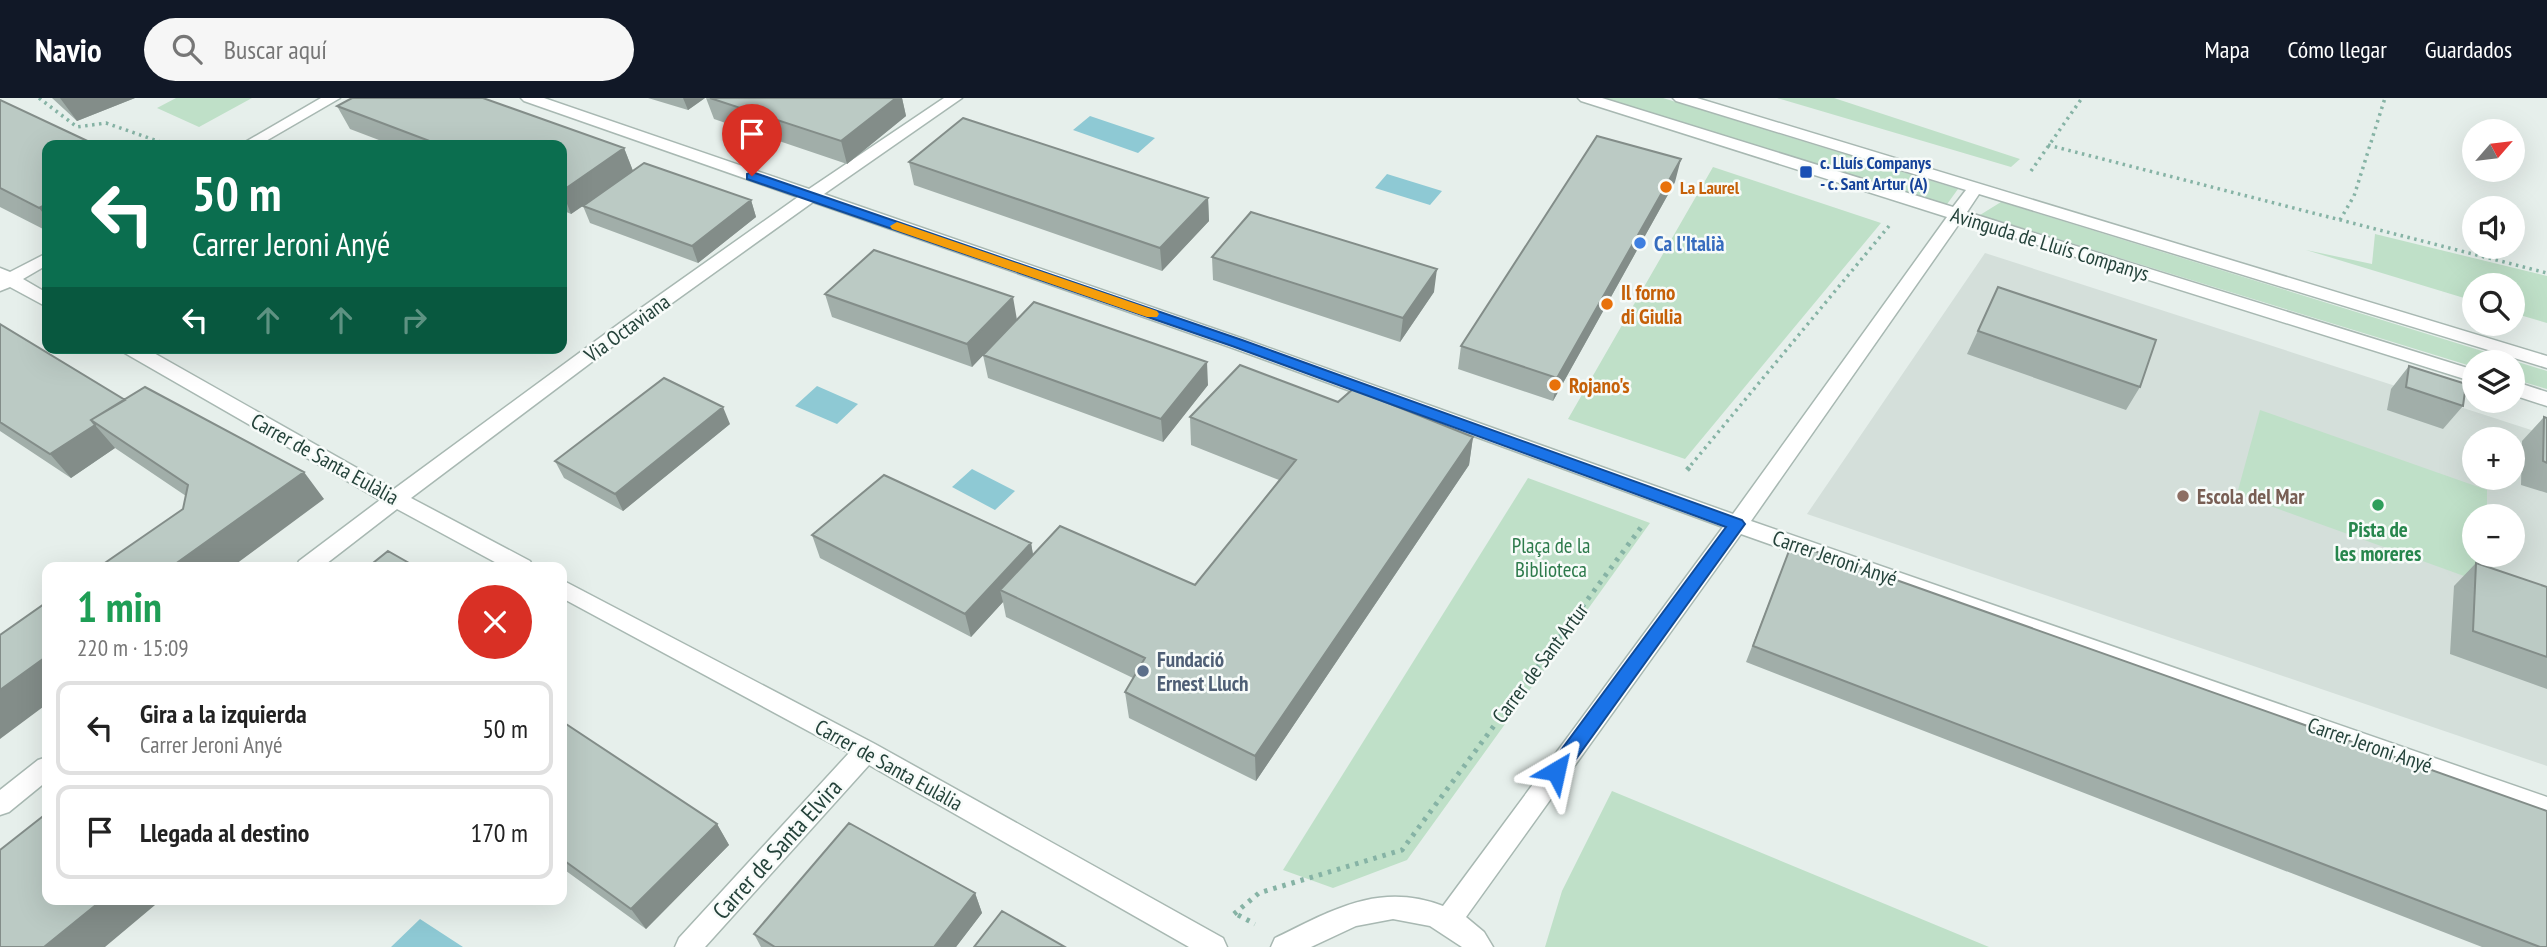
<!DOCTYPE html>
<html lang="es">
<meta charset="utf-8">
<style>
body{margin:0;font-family:"PT Sans Narrow",sans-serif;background:#f6f6f6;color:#222;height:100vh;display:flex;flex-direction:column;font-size:26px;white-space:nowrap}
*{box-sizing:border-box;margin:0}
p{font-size:23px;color:#767676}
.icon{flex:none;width:38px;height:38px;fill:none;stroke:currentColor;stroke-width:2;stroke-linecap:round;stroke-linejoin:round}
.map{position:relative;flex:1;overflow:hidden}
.side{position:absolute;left:42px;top:464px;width:525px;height:343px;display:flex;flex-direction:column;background:#fff;border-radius:14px;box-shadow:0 7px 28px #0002}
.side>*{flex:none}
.banner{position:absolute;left:42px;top:42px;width:525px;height:214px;border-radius:14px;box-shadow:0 7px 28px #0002;background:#0b6e4f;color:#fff;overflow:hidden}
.needle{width:46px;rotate:62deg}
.fabs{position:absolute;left:2462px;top:21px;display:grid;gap:14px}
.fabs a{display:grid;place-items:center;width:63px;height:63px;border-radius:50%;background:#fff;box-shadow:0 7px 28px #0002;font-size:35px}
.pin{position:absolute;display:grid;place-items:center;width:60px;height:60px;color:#fff;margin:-72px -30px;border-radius:50% 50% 50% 0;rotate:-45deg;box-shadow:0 0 7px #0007}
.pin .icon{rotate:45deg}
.me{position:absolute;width:77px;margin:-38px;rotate:36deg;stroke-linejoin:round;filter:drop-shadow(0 0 5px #0008)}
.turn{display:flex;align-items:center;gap:24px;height:147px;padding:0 35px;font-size:32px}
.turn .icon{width:91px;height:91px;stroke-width:2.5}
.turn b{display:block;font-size:49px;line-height:60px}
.lanes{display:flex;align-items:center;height:66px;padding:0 35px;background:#0003;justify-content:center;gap:35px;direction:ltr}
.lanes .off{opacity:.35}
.round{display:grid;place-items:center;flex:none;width:74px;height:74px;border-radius:37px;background:#f6f6f6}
.summary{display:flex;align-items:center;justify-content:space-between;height:119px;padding:0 35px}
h1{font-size:42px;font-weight:800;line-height:52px;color:#1e9e55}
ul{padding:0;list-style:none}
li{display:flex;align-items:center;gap:21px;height:94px;margin:0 14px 10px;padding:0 21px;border:4px solid #e0e0e0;border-radius:14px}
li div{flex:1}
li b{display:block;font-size:26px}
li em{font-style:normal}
header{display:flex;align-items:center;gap:42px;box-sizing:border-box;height:98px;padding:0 35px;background:#111827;color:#fff}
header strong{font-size:33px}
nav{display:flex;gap:38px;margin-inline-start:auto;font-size:24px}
.search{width:490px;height:63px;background:#f6f6f6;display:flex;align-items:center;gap:18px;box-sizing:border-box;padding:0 24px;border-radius:38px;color:#767676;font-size:26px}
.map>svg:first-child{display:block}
.built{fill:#d4dfda;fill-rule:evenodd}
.green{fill:#bfe0c8}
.water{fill:#8ec9d4}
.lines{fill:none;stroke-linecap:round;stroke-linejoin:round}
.minor-casing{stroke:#a8b8b2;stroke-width:3}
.path-far1{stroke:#86b3a5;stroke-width:3.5;stroke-dasharray:2.5 4.5;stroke-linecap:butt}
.path{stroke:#86b3a5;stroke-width:5;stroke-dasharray:3.5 6;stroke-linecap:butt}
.minor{fill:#fff;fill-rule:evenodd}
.wall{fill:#a1aea9}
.shaded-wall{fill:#838d89}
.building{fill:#bbcac4;stroke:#838d89;stroke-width:2}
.route{fill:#1a73e8;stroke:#114b97;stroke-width:2}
.slow{fill:#f59e0b}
.transit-dot{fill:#1a4fb4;stroke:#f7fbf9;stroke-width:2.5}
.food-dot{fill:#e8710a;stroke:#f7fbf9;stroke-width:2.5}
.shop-dot{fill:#3f7fe0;stroke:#f7fbf9;stroke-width:2.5}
.education-dot{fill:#8d6e63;stroke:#f7fbf9;stroke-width:2.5}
.leisure-dot{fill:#2e9e5b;stroke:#f7fbf9;stroke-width:2.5}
.service-dot{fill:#5c6f8a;stroke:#f7fbf9;stroke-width:2.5}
.labels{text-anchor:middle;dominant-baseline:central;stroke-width:5;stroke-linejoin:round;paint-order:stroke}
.far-transit-label{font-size:18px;font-weight:bold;fill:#164399;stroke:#f7fbf9;text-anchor:start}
.far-food-label{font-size:18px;font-weight:bold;fill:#c56008;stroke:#f7fbf9;text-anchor:start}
.shop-label{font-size:21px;font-weight:bold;fill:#366cbe;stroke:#f7fbf9;text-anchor:start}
.street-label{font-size:21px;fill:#24423a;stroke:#f7fbf9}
.food-label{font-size:21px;font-weight:bold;fill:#c56008;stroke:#f7fbf9;text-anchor:start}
.education-label{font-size:21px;font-weight:bold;fill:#785e54;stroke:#f7fbf9;text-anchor:start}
.leisure-label{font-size:21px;font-weight:bold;fill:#27864d;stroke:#f7fbf9}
.park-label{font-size:21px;fill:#2d7a4b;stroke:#f7fbf9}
.service-label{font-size:21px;font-weight:bold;fill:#4e5e75;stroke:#f7fbf9;text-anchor:start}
.near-street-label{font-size:24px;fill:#24423a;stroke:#f7fbf9}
</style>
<header>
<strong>Navio</strong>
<div class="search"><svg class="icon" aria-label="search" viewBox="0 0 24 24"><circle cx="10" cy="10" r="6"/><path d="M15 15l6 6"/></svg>Buscar aquí</div>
<nav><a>Mapa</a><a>Cómo llegar</a><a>Guardados</a></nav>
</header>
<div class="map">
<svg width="2547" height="849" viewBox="0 0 2547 849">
<rect width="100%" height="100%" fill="#e6efeb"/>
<path class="built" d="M1985,155L2547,337V668L1807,416ZM2474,341H2513V380H2474ZM2474,418H2513V457H2474Z"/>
<path class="green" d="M176,0H252L199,29L157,10Z
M1605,0H1663L1958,91L1945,109Z
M1777,0H1834L2020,61L2011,69Z
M1713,69L1881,125L1685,361L1568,321Z
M2001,104L2547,273V291L2513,281V264H2474V269L1980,117Z
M2375,136L2547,178V225L2513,215V187H2474V203L2306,152L2372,166Z
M2260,312L2487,392V418H2474V457H2488L2489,487L2237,396Z
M1528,380L1650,425L1407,762L1333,790L1283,772Z
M1612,693L1989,849H1545L1562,793Z"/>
<path class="water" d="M1090,18L1155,40L1138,55L1073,32Z
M1387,76L1442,93L1430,107L1375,90Z
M817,288L858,306L837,326L795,308Z
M972,371L1015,393L995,412L952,389Z
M420,821L463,849H391Z"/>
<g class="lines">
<g class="minor-casing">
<path id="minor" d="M321,0H340L259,47H240Z
M521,0H544L809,91L944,0H962L824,96L1244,241L1733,416L1947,119L1581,3L1578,0H1602L1953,109L1966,92L1676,3L1673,0H1697L2547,258V270L1979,96L1967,114L2474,272V284L1961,123L1751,423L2547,699V721L1741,436L1466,819L1484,834L1493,849H1462L1430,828L1393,821L1356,828L1311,849H1271L1275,840C1331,813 1379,783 1443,808L1723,429L1230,249L813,104L633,233L411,400L530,463L533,469H504L397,411L322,469H296L299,463L380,402L123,254L121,250H145L394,391L620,225L798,99L524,3Z
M47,155V167L23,181L47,195V209L10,189L0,193V170L10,174Z
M2513,283L2547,294V308L2513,297Z
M562,482L875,646L1223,840L1227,849H1189L869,667L705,849H675L679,840L849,655L562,500Z
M47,659V683L9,714L0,717V692L38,662Z"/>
</g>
<path class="path-far1" d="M39,0L77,29L106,25L169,47
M2048,47L2547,175
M2031,73L2082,0
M2340,122L2354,98L2385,0
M1691,367L1889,128"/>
<path class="path" d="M1687,372L1693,365
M1234,816L1259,795L1402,752L1642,428
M1238,817L1255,826"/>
<use href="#minor" class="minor"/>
</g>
<path class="wall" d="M52,0H135L77,23Z
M352,0H483L624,50L633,73L644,65L751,102L756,119L698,165L590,125L583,108L571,116L562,112V47H392L350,31L337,8Z
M648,0H705L688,12Z
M706,0H902L906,18L847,66L714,21Z
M0,2L47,47V133L0,109Z
M909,64L1208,100L1209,123L1162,173L914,87Z
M1675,84L1553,303L1458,271L1461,248Z
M1212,159L1434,194L1400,244L1213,182Z
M1998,189L2140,289L2126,312L1967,256Z
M825,196L1017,222L1208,287L1163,344L988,280L983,257L972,269L832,219Z
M0,226L125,302L324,401L183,411L186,398L115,350L71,380L0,333Z
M2409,268L2463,308L2443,331L2387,312L2391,291Z
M1338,304L1473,339L1469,367L1256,683L1129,620L1125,594L1133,580L1006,519L1003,504L971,539L820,460L812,437L1031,445L1033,457L1195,487L1279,382L1191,347L1190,319Z
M2544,319L2547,320V395L2521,387L2522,343Z
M730,326L623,413L564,380L555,363Z
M1792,445L2547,849H2482L1746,564Z
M2476,465L2547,489V591L2450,556L2454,488Z
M562,625L717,726L729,747L646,831L562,770Z
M975,795L982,815L956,849H761L754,836Z"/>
<path class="shaded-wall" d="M60,0H135L77,23Z
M683,0H705L688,12Z
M896,0H902L906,18L847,66L841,43Z
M624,50L633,73L571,116L562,93Z
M1681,61L1675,84L1553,303L1557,280Z
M1208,100L1209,123L1162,173L1160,150Z
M751,102L756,119L698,165L692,148Z
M47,106V120L39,110Z
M1437,171L1434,194L1400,244L1403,220Z
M1013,199L1017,222L972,269L967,246Z
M1207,264L1208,287L1163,344L1161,321Z
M723,309L730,326L623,413L615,396Z
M95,327L115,350L71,380L50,356Z
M1473,339L1469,367L1256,683L1255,658Z
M304,374L324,401L232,469H171Z
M1031,445L1035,468L1000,492L1003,504L971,539L965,516Z
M47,558V606L0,641V592Z
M717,726L729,747L646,831L631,811Z
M975,795L982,815L956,849H934Z
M102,802H161L105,849H44Z"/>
<path class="building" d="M352,0H483L624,50L562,93V47H440L337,8Z
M710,0H896L841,43Z
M0,2L96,47H47V106L39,110L0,90Z
M963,20L1208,100L1160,150L909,64Z
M1597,38L1681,61L1557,280L1461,248Z
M644,65L751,102L692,148L583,108Z
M1251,114L1437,171L1403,220L1212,159Z
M874,152L1013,199L967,246L825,196Z
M1998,189L2156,242L2140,289L1978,233Z
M1034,204L1207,264L1161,321L983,257Z
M0,226L125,302L91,322L95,327L50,356L0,324Z
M1240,267L1338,304L1353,291L1473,339L1255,658L1125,594L1145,560L1000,492L1060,428L1195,487L1296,362L1190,319Z
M2409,268L2466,286L2463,308L2406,289Z
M664,280L723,309L615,396L555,363Z
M145,289L304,374L171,469H99L183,411L188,387L91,322Z
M2544,319L2547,320V365L2543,363Z
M884,377L1031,445L965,516L812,437Z
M1792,445L2547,713V849H2540L1753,548Z
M388,453L416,469H368Z
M2476,465L2547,489V559L2473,533Z
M47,504V558L0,592V537Z
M563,624L717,726L631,811L562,761V625Z
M47,715V802H102L44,849H0V752Z
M849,725L975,795L934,849H775L754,836Z
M1002,813L1065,849H974Z"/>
<path class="route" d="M752,74L1242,242L1742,422L1745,426L1563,679L1556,681L1550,679L1547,673L1550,667L1726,429L1232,248L747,81V76Z"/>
<path class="slow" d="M897,124L1157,213L1159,216L1157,219H1147L892,131L890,128Z"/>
<rect class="transit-dot" x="1799" y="67" width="14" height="14" rx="3.5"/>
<g class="food-dot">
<circle cx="1666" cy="89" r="7"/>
<circle cx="1607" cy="206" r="7"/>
<circle cx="1555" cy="287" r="7"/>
</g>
<circle class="shop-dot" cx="1640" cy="145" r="7"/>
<circle class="education-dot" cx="2183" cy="398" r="7"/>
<circle class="leisure-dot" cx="2378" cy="407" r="7"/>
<circle class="service-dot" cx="1143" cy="573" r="7"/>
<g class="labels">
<g class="far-transit-label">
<text x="1820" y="64">c. Lluís Companys<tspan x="1820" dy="21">- c. Sant Artur (A)</tspan></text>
</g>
<g class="far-food-label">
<text x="1680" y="89">La Laurel</text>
</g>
<g class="shop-label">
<text x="1654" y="145">Ca l'Italià</text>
</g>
<g class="street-label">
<text transform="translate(2050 146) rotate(17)">Avinguda de Lluís Companys</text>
<text transform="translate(627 230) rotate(-36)">Via Octaviana</text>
<text transform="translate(325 361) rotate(29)">Carrer de Santa Eulàlia</text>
<text transform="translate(1835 460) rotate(19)">Carrer Jeroni Anyé</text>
<text transform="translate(1540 565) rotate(-53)">Carrer de Sant Artur</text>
<text transform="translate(2370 647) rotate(19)">Carrer Jeroni Anyé</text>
<text transform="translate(889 667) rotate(29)">Carrer de Santa Eulàlia</text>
</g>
<g class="food-label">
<text x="1621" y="194">Il forno<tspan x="1621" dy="24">di Giulia</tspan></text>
<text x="1569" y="287">Rojano's</text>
</g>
<g class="education-label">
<text x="2197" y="398">Escola del Mar</text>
</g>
<g class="leisure-label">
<text x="2378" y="431">Pista de<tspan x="2378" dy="24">les moreres</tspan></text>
</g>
<g class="park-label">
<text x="1551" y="447">Plaça de la<tspan x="1551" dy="24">Biblioteca</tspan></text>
</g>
<g class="service-label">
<text x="1157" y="561">Fundació<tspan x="1157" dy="24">Ernest Lluch</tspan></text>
</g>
<g class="near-street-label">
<text transform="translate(777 751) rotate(-48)">Carrer de Santa Elvira</text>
</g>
</g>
</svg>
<div class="fabs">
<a><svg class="needle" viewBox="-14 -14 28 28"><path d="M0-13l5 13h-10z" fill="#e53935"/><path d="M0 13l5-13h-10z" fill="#767676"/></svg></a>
<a><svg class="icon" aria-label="sound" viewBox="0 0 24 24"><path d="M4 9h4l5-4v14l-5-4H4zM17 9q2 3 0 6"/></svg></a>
<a><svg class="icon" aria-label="search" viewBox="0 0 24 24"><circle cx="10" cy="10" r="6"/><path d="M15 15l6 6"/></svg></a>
<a><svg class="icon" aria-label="layers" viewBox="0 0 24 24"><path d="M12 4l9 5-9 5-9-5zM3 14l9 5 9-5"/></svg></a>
<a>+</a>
<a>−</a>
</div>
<div class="pin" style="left:752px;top:78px;background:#d93025"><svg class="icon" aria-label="arrive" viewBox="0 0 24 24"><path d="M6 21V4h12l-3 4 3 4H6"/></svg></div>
<svg class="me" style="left:1556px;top:673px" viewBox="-20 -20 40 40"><path d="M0-17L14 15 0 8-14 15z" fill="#1a73e8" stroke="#fff" stroke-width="4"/></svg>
<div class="banner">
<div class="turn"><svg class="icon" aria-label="left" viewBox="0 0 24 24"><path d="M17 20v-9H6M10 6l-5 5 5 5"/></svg><div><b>50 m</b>Carrer Jeroni Anyé</div></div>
<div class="lanes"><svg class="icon" aria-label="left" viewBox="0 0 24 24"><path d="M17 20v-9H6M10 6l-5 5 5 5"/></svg><svg class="icon off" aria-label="ahead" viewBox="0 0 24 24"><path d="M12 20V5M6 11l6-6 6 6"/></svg><svg class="icon off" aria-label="ahead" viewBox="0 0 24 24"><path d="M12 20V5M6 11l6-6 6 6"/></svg><svg class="icon off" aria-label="right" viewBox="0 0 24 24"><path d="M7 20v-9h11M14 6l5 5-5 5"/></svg></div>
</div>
<section class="side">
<div class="summary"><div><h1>1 min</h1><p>220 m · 15:09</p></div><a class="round" style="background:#d93025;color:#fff"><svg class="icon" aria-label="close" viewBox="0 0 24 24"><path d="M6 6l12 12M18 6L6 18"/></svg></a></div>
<ul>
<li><svg class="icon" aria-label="left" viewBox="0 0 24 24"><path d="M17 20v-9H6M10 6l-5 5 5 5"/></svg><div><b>Gira a la izquierda</b><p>Carrer Jeroni Anyé</p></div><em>50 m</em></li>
<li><svg class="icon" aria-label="arrive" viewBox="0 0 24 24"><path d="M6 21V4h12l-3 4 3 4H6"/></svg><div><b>Llegada al destino</b></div><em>170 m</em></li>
</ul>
</section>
</div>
